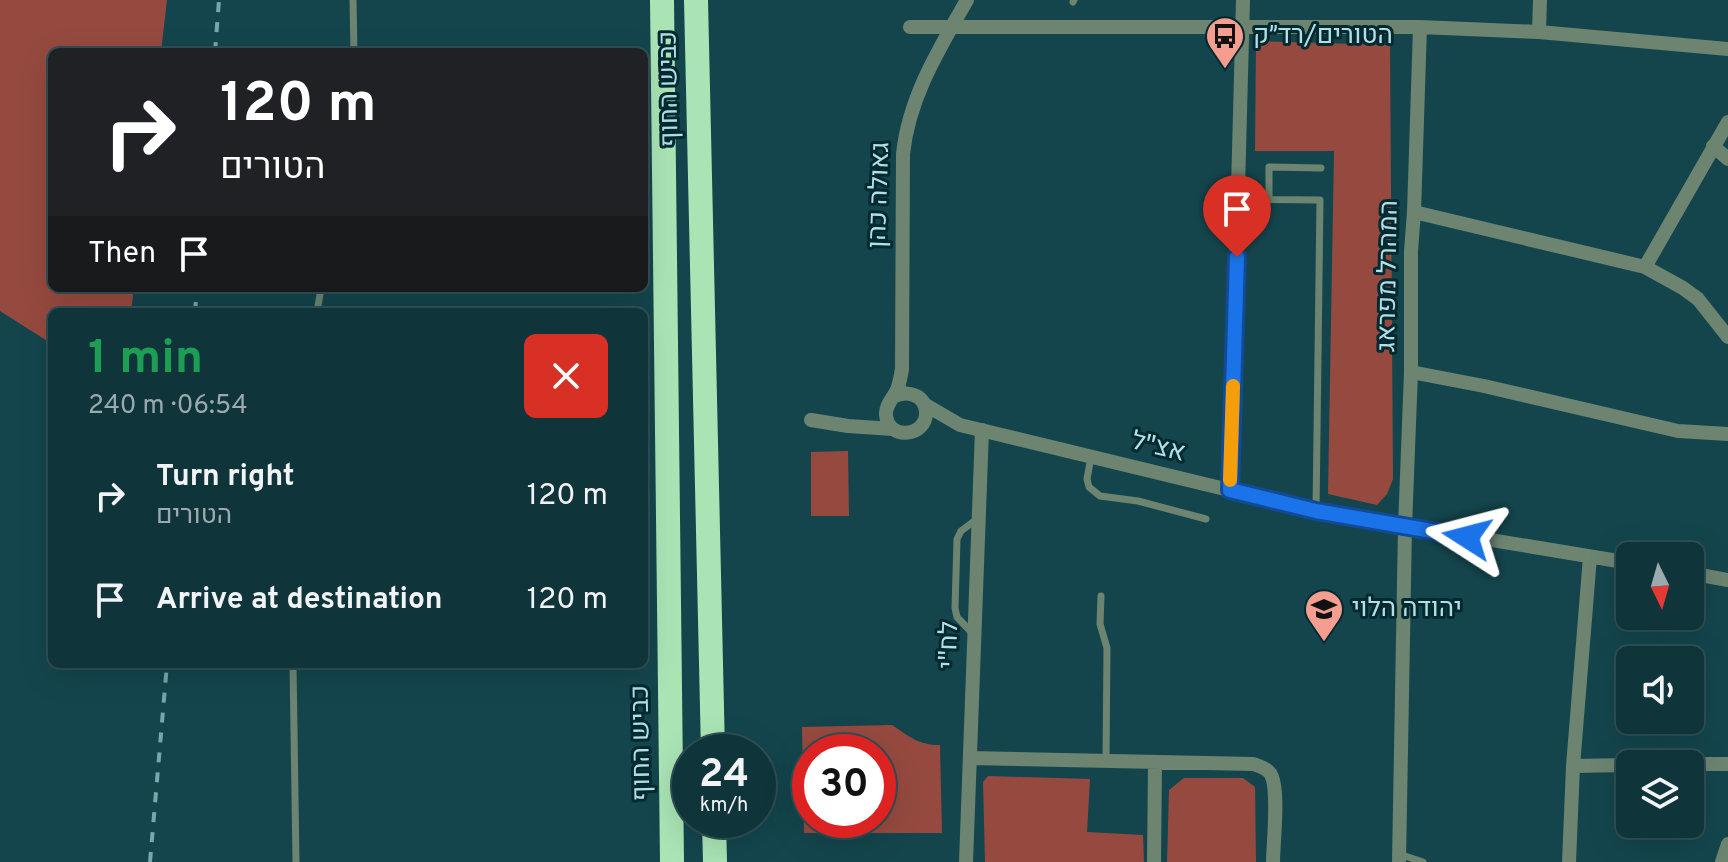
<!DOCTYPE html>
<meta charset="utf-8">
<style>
body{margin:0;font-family:Overpass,Heebo,sans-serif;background:#183c42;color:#f1f3f6;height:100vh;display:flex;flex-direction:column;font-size:30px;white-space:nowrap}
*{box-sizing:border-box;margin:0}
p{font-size:26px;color:#9baaaf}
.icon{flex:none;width:44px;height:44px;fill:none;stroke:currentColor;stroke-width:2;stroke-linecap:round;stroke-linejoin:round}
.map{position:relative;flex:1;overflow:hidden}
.side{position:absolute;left:48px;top:308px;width:600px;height:360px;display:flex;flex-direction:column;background:#0f343a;border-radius:12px;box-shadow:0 8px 32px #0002,0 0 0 2px #2f4f54}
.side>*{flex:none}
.top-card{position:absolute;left:48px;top:48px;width:600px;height:244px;border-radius:12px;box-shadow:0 8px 32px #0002,0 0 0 2px #2f4f54;background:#202124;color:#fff;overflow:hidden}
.needle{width:52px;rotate:175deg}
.tools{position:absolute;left:1616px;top:542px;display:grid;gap:16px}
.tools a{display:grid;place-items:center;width:88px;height:88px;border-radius:12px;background:#0f343a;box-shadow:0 8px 32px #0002,0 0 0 2px #2f4f54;font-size:40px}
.speed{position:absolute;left:672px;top:734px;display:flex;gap:16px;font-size:40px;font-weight:700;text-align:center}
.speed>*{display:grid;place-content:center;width:104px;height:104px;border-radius:50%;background:#0f343a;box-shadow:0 8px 32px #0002,0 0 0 2px #2f4f54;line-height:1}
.speed small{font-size:20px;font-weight:400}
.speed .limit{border:12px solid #d22;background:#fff;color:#111}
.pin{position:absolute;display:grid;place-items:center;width:68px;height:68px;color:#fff;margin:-82px -34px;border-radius:50% 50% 50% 0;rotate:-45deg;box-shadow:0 0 8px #0007}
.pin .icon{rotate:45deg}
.me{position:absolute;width:88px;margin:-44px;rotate:279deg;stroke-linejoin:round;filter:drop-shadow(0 0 6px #0008)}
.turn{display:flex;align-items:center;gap:28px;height:168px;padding:0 40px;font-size:36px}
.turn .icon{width:104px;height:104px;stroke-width:2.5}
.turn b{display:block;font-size:56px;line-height:68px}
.then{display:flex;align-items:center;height:76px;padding:0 40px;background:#0003;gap:16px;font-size:30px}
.round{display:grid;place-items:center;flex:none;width:84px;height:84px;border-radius:12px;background:#183c42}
.overview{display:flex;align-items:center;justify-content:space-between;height:136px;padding:0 40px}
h1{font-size:48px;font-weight:700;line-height:60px;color:#1e9e55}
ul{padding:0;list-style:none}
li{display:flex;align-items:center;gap:24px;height:104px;padding:0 40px}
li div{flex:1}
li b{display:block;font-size:30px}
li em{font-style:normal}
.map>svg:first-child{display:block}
.green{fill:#964a3f;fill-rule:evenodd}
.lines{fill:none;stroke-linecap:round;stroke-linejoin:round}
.service{stroke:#6d8471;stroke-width:7}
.minor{stroke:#6d8471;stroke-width:14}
.motorway{stroke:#aae4b5;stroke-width:24}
.rail{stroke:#79a5ac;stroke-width:4;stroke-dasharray:10 10;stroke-linecap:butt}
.route-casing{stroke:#114b97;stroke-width:20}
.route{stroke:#1a73e8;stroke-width:14}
.slow{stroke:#f59e0b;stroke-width:14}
.labels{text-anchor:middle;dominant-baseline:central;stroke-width:6;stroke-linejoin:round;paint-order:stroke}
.poi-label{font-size:26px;fill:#b4dde4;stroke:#022a30;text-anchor:start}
.street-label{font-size:26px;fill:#b4dde4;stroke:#022a30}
</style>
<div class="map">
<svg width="1728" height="862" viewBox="0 0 1728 862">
<rect width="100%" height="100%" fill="#14454d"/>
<path class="green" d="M0,0H167L161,52H52V288H134L131,312H52V344L0,311Z
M1256,41L1390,45L1393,479L1387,494L1377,505L1328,494L1334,151H1255Z
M848,451L849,516H811V452Z
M892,725C910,737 918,745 940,745L942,833H804L802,727ZM810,752H878V820H810Z
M988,776L1090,779L1087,832L1143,835L1144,862H985L983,782Z
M1184,778H1243L1255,787L1256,862H1167L1169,790Z"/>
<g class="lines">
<path class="service" d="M353,0L354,52
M1073,2L1074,0
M1239,199L1320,200L1316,511
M1269,199V167L1321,168
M317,312L321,288
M1091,457L1087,479L1089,487L1100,496L1138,501L1206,519
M1101,596L1100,624L1107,648L1106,761
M974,635L957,617L955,608L957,539L961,531L977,519
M293,664L296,862
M1399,854L1423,862"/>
<path class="minor" d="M910,27H1420L1539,32L1728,49
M1539,32L1540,0
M1713,146L1728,159
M1414,212L1645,267L1683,288L1698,299L1728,337
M1645,267L1728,122
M1411,372L1484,386L1678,431L1728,434
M893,397C906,390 925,394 926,412C927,437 888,441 886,415C885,404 895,397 898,387C900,381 901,375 902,369L903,154C909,97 939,49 967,0
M924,404L960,425L1316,511L1630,563
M811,420L848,426L893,429
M1230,490L1243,0
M1690,573L1728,580
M970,758L1253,764C1259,766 1266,768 1270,773C1280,787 1273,843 1273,862
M1660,764H1728
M1573,766L1630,765
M966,862L982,430
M1154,862L1155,763
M1399,862L1405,527L1411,372V251L1414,212L1420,27
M1569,862L1573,766L1590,557
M1722,862L1728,844"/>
<path class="motorway" d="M662,0L672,862
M696,0L713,752
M714,820L715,862"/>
<path class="rail" d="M215,52L219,0
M195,312L197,288
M150,862L167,664"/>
</g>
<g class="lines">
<g class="route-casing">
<path id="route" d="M1237,257L1230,490L1316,511L1467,537"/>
</g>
<use href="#route" class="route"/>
<path class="slow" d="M1230,480L1233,386"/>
</g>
<defs>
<g id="bus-pin" transform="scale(2)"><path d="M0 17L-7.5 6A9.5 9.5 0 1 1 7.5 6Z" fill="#f59d8e" stroke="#022a30"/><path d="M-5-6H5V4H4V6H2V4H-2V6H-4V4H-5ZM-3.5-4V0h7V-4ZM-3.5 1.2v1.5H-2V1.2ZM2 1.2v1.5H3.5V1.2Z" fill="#111"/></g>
<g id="school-pin" transform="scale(2)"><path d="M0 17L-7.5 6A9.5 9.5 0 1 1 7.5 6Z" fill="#f59d8e" stroke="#022a30"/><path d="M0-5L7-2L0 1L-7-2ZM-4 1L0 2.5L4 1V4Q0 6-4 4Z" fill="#111"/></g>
</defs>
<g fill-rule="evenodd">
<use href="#bus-pin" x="1225" y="36"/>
<use href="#school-pin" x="1324" y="609"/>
</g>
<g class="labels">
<g class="poi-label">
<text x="1253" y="36">הטורים/רד״ק</text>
<text x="1352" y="609">יהודה הלוי</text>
</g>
<g class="street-label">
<text transform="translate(670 89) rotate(-91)">כביש החוף</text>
<text transform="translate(880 195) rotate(-88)">גאולה כהן</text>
<text transform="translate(1389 276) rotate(-89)">המהרל מפראג</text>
<text transform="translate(1158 448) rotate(14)">אצ"ל</text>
<text transform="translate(950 645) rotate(-88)">לח"י</text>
<text transform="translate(642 743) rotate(-91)">כביש החוף</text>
</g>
</g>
</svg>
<div class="tools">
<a><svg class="needle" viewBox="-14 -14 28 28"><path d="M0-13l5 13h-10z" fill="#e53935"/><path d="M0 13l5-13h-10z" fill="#9baaaf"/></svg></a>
<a><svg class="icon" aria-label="sound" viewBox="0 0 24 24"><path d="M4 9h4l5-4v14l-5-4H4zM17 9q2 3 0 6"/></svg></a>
<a><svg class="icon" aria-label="layers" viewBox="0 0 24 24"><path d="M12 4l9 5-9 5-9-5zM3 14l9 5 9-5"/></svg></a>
</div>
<div class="speed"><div>24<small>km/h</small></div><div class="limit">30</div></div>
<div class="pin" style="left:1237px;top:257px;background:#d93025"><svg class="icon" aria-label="arrive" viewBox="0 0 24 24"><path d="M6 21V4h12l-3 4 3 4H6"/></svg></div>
<svg class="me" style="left:1467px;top:537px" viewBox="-20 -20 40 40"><path d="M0-17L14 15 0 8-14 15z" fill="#1a73e8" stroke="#fff" stroke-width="4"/></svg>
<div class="top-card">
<div class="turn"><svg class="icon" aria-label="right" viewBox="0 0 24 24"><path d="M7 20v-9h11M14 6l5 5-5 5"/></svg><div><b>120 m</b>הטורים</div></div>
<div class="then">Then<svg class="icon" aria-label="arrive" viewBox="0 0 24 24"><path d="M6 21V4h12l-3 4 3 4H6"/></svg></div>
</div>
<section class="side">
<div class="overview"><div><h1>1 min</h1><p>240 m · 06:54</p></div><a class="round" style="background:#d93025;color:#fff"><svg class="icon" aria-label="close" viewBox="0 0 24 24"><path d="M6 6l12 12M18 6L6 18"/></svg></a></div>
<ul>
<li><svg class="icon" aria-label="right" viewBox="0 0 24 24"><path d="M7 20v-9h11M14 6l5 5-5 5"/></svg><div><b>Turn right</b><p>הטורים</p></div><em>120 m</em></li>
<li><svg class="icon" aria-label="arrive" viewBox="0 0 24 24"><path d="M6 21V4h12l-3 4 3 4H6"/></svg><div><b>Arrive at destination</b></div><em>120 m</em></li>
</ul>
</section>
</div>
